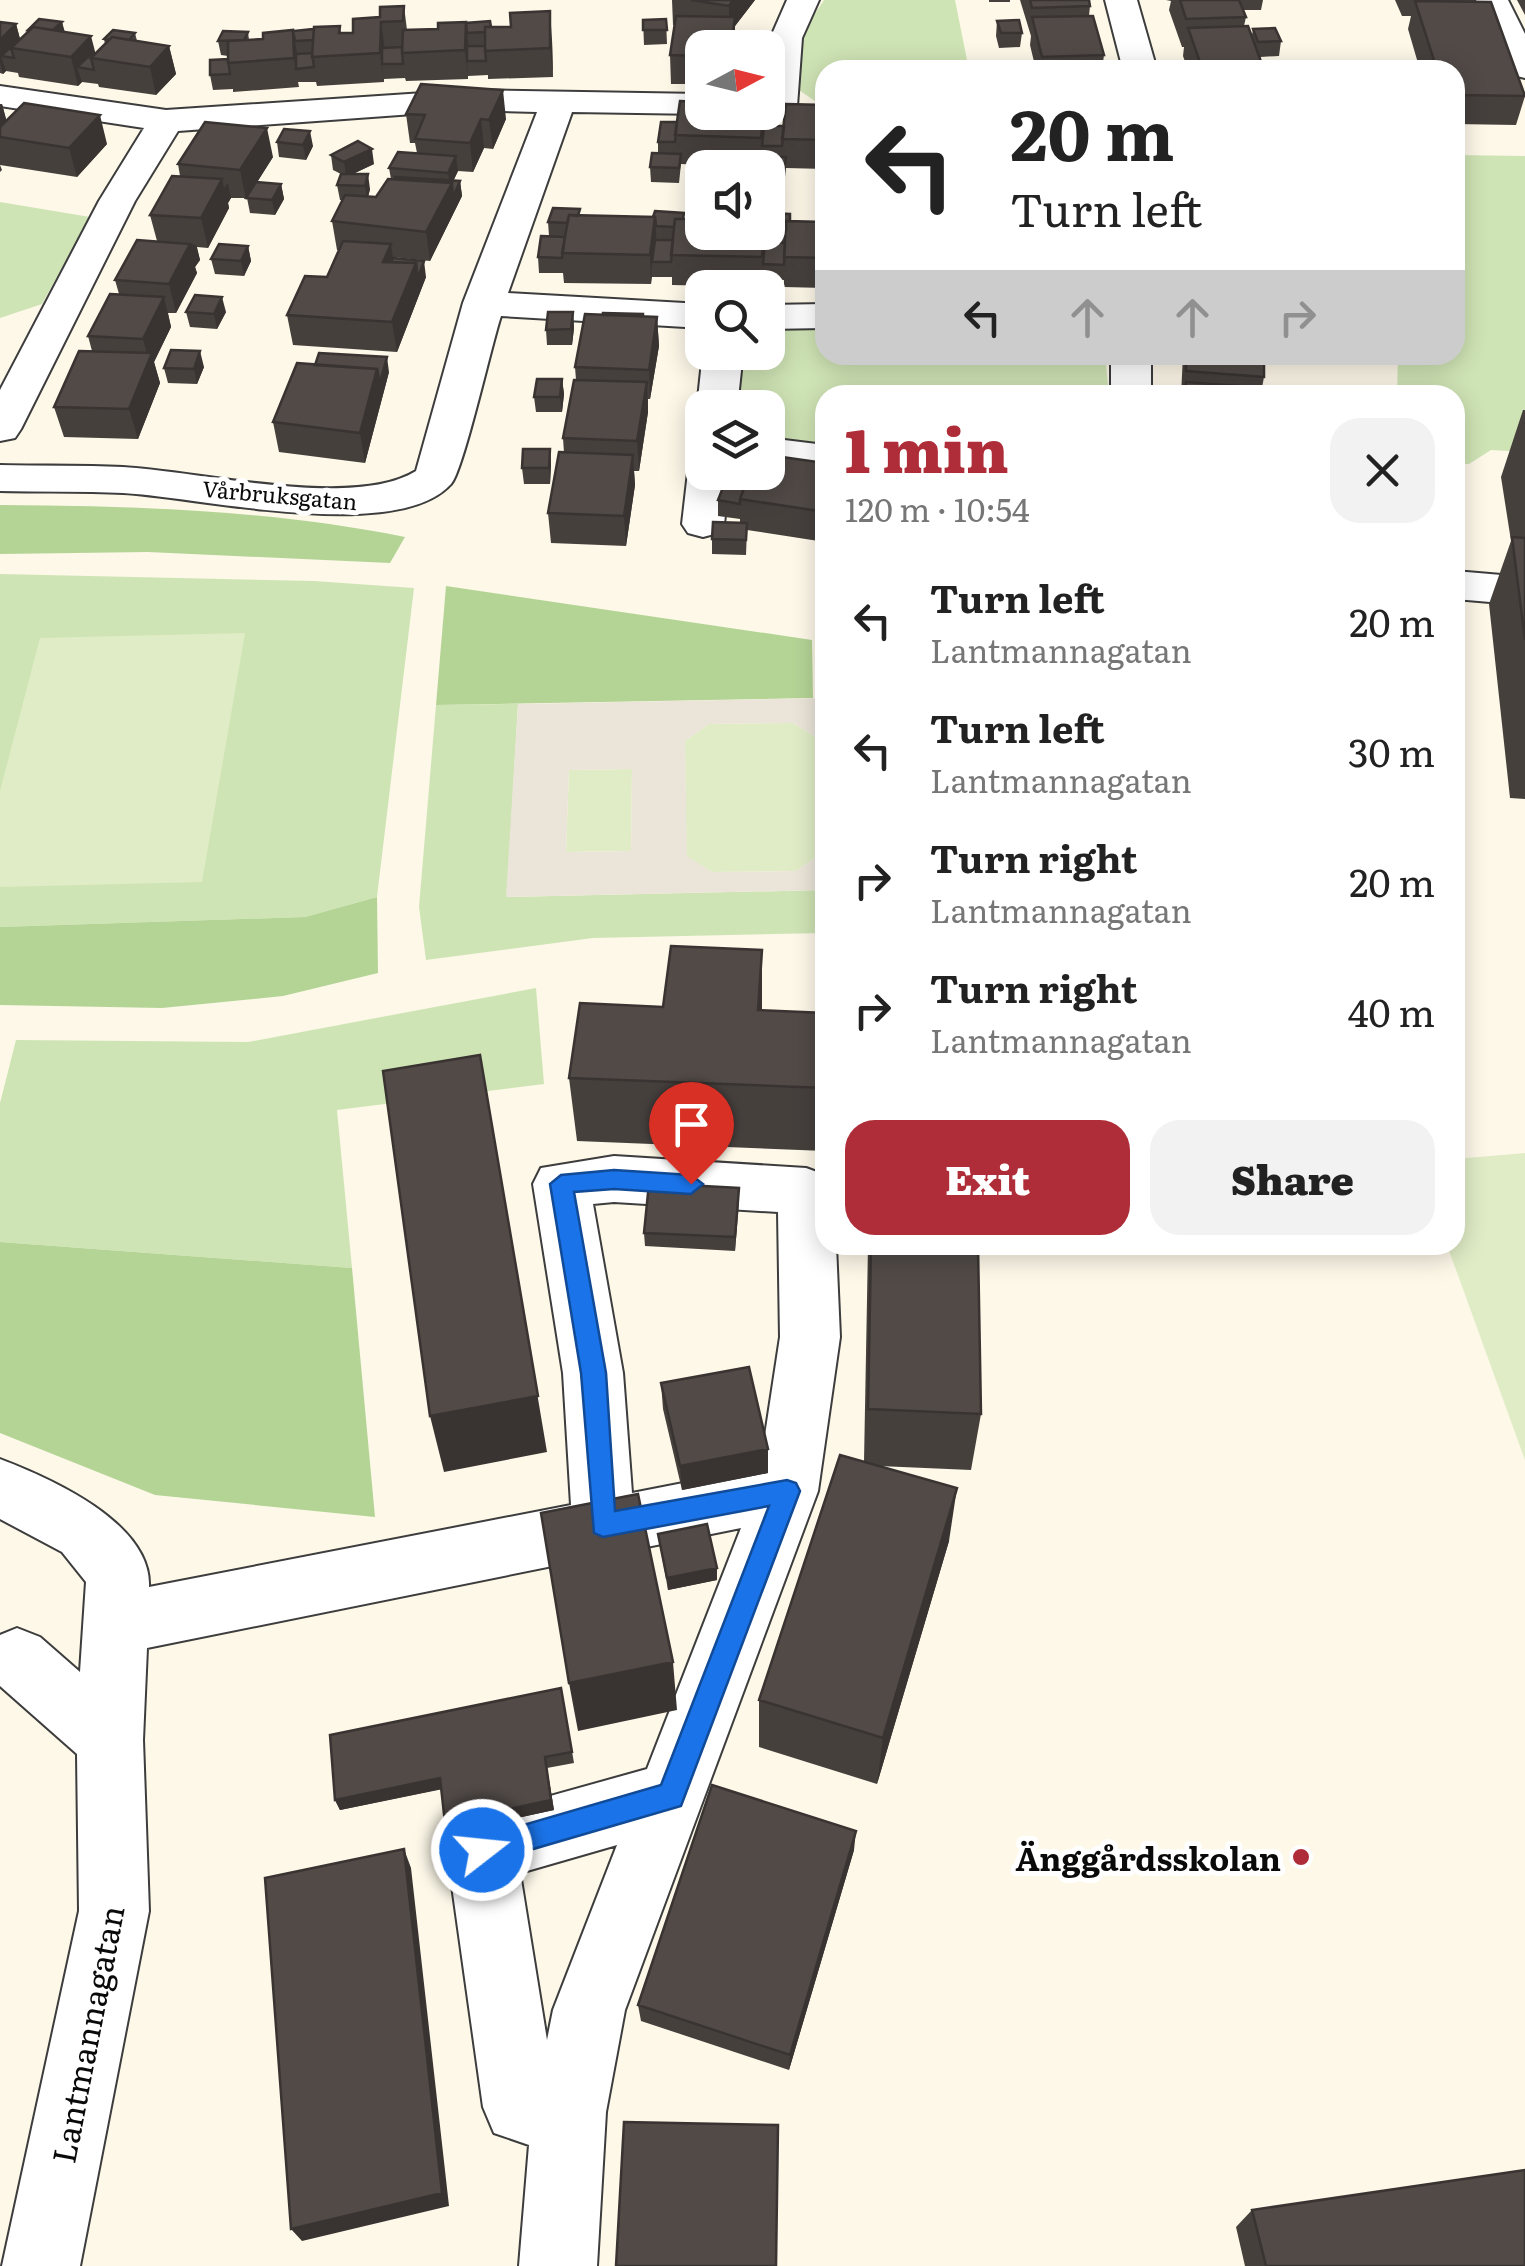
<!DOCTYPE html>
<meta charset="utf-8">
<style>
body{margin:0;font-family:Literata,serif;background:#f2f2f2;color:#222;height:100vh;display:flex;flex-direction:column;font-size:38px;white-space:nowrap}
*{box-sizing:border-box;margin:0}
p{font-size:32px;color:#767676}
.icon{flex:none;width:55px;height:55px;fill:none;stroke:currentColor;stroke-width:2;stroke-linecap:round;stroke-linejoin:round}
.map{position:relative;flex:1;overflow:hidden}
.panel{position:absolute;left:815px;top:385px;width:650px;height:870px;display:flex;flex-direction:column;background:#fff;border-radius:30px;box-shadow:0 5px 25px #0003}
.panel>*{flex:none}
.guide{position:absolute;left:815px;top:60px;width:650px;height:305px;border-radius:30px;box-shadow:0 5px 25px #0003;background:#fff;color:#222;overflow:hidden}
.needle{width:65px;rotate:83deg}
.buttons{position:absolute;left:685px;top:30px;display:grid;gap:20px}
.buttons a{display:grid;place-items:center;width:100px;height:100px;border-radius:20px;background:#fff;box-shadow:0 5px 25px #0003;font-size:50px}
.pin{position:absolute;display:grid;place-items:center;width:85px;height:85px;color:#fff;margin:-102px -42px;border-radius:50% 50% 50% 0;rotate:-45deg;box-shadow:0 0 10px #0007}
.pin .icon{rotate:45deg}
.me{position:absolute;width:110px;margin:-55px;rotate:74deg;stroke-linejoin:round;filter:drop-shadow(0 0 8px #0008)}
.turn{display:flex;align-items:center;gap:35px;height:210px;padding:0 30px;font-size:45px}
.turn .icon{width:130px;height:130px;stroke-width:2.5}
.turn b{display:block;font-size:70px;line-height:85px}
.lanes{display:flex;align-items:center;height:95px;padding:0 30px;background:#0003;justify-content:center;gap:50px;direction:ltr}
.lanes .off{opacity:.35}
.round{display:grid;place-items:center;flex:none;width:105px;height:105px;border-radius:30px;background:#f2f2f2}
.head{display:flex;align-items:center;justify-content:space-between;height:170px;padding:0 30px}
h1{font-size:60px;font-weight:800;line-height:75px;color:#ae2d38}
.primary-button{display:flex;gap:20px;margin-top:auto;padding:20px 30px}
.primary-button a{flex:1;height:115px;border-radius:30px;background:#ae2d38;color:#fff;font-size:40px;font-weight:800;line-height:115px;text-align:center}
.primary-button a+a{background:#f2f2f2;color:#222}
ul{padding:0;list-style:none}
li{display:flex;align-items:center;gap:30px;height:130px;padding:0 30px}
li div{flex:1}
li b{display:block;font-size:38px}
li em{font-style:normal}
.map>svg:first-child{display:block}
.green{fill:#cfe4b5}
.forest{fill:#b4d496}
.pitch{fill:#e0ecc6}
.plaza{fill:#ebe5d9;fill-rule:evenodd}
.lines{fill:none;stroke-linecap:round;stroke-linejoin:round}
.minor-casing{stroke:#3d3d3d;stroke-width:4}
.minor{fill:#fff;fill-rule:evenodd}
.wall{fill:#46403d}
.shaded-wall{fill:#393432}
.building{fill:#514a47;stroke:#393432;stroke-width:2.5}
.route{fill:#1a73e8;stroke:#114b97;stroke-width:2.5}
.poi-dot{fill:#ae2d38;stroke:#fff;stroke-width:4}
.labels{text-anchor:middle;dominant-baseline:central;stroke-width:10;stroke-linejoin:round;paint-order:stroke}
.far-street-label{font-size:22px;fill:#0a0a0a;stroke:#fff}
.near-poi-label{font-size:32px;font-weight:bold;fill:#0a0a0a;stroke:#fff;text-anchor:end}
.near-street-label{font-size:32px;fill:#0a0a0a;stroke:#fff}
</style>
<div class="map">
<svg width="1525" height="2266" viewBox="0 0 1525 2266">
<rect width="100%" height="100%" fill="#fdf8e8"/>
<path class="green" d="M824,0H955L969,70H825V101H815L799,90L802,33Z
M1455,155L1525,156V452L1491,450L1469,464H1455V395H1397L1398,355H1455Z
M0,202L90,217L42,304L0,318Z
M825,328V355H1105L1109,395H825V444L768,437V408H732L738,353L768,352V329Z
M0,574L314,581L414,588L377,897L305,917L0,927Z
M518,704L507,897L825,890V933L593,938L426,960L419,907L436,705Z
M536,988L544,1084L337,1110L352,1268L0,1242V1103L16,1040L248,1042Z"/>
<path class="forest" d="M0,505C136,506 271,510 405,537L390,563L148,552L0,554Z
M446,586L812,640L813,698L436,705Z
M377,897L378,973L283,996L162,1008L0,1005V927L305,917Z
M0,1242L352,1268L375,1517L155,1495L0,1433Z"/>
<path class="pitch" d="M245,633L202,882L0,887V791L40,638Z
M793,723L817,738L823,852L796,871L712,872L686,856L685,741L709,724Z
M632,769L631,851L566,852L569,770Z
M1525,1153V1460L1447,1245H1455V1159Z"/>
<path class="plaza" d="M825,698V890L506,897L518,704ZM793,723L817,738L823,852L796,871L712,872L687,856L685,741L709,724ZM632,769L631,851L566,852L569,770Z"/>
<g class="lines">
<g class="minor-casing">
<path id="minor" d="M787,0H819L802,38L797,106L792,113L767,112L766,48Z
M1105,0H1137L1157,70H1123Z
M1476,0H1508L1525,34V78L1513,75L1508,68Z
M0,86L166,110L469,90L702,94V112H710L702,114L572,112L508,293L702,304V328L501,316C492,342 463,472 451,484C397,544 199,497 123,493C82,491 41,492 0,491V465C41,466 82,465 123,467C200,471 353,510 416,471L463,303L537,112L469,110L178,131L135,201L21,429L15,438L0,441V390L99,201L144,128L0,106Z
M825,304V328L768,329V305Z
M703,352H743L737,408H702V416L697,408Z
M1111,355H1151V395H1111Z
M768,438L825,445V471L768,463Z
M702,461V472H730L724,524L718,533L703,537L688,533L682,524L688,472Z
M1455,571L1525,577V605L1455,599Z
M614,1156L806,1168L825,1175V1245H836L840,1337L818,1491L625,2010L606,2112L597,2266H519L529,2145L494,2133L483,2107L447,1850L458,1826L482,1815L647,1769L741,1528L147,1648L143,1740L149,1911L80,2266H2L79,1911L77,1754L0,1686V1635L17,1628L40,1637L80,1672L86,1582L62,1552L0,1519V1459C50,1478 152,1523 149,1587L571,1505L563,1373L533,1184L541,1168ZM614,1202L778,1212L780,1337L760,1468L632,1493L623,1373L593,1204ZM617,1845L553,2010L547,2040L520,1873Z"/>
</g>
<use href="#minor" class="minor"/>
</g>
<path class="wall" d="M672,0H755L735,26L702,48V84H671L670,55L675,25H673Z
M989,0H1010V2H989Z
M1020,0H1089L1090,6L1089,16L1104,55L1102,70H1036L1030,45L1031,36Z
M1166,0H1263L1261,10H1243L1246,17L1244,26L1252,35L1253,29L1281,41L1279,56L1260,57L1263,67V70H1188L1183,56L1184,47H1182L1169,10L1171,1Z
M1395,0H1475L1474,2L1525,96L1516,125L1455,124V70H1420L1408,29L1411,16H1402Z
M1517,0H1525V15Z
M404,6L407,30L491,27L552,40L553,77L488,79V75L468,76V74V79L406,81L405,78L384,79V82L317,86L316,82H298L299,87L233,92V89L213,90L210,75L228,59V56L221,55L218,41L248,32L249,40L340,26L341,33H353Z
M666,19L667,44L644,45L643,20Z
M997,21L1022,33L1020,47L999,48L996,36Z
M0,22L16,24L20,39L28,32V30L62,22L64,32L96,53L105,44L104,39L135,33L137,41L169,46L176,74L156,95L99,87L98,84L82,82L78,86L19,77L18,73L6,71L3,74L0,73Z
M0,104H2L6,120L107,144L77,177L0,165L2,170L0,172Z
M825,105V169L786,168L784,186H768V168L681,164L679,183L651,182L650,167L658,153V142L677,122L702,112H765V126H784Z
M406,114L506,119L493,149L484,148L473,172L458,171L453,181H460L462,196L430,261L393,257L426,277L397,352L293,345L287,315L327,277L339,250H337L332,221L342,200H340L337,185L341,174L333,170L331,155L374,164L353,174L370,189L368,197H376L391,179L389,168L417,153L415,143H410Z
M277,142L313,146L306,160L279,157Z
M273,157L257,182L281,184L284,199L275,215L250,213L247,198H231L228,203L229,208L208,248L197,247L200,260L195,267L197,273L176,313H168L171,327L154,362L160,383L138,439L64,437L54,407L92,351L88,336L119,294L115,280L157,241L150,215L180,176L178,164Z
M684,213V219L702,232H768V213L790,221L825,222V288L784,287V280L763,279L762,287L672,285V277H652L651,284L564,283L563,273H539L538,257L549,236L548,222L581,216L653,217Z
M248,246L251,261L244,276L215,274L211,259Z
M186,312H226L217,329L190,327Z
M573,312L574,328L572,345H547L546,330Z
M643,316L657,317L659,346L650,399H648V412L639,471H634L635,485L626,546L551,543L548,513L564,453L563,438L576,380L575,367Z
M1183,355H1264V377L1262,388L1263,395H1181Z
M1271,355H1297V358H1271Z
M204,367L197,384L168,383L164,368Z
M389,372L365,463L279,452L273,422Z
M562,379L564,394L562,412H536L534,397Z
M1523,410H1525V799L1510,798L1489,604L1511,541L1501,477Z
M550,449L551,464L550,484H524L522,468Z
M825,463V542L747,530L746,555L712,554V539L740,522V519L718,516V500L748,478Z
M762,950V1010L825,1013V1151L577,1141L569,1078L663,1007Z
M739,1188L735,1251L645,1246L644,1233Z
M868,1245H978L981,1414L971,1470L879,1466L949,1541L877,1784L759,1747V1700L864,1462Z
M661,1383L768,1449V1473L682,1490L663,1409Z
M658,1534L717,1580L668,1590Z
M561,1688L574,1763L547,1768L554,1810L449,1833L445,1823L441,1789L340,1810L335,1800Z
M854,1850L789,2070L641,2021L638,2005Z
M1252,2210L1525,2266H1245L1236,2227Z"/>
<path class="shaded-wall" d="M733,0H755L735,26V48H731L729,35V6Z
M550,11L552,40L553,77L550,48Z
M62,22L66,36L50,33Z
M381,22L385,51L382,64L384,82L380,53Z
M466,22L469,50L467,61L468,79L465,50Z
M16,24L23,50L11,48L1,56L6,71L3,74L0,63V40Z
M293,30L298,59L296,69L299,87L294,58Z
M91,36L97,59L91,58L77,67L82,82L78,86L71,57Z
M169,46L176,74L156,95L150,67Z
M503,90L506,119L493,149L489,120Z
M2,104L10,133L0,137V105Z
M100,115L107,144L77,177L69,148Z
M481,119L484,148L473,172L470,143Z
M267,128L273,157L246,200L240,170Z
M310,131L313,146L306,160L303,145Z
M372,149L374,164L346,177L344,162Z
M456,156L458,171L452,184L460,181L462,196L430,261L426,232L450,186L448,173Z
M368,174L370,189L367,201L365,186Z
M222,179L224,188L228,183L231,198L228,203L229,208L208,248L201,218Z
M281,184L284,199L275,215L272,200Z
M655,217L657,247L652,262L651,284L650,255Z
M190,244L196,245L200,260L195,267L197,273L176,313L169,284Z
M391,244L395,274L383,262Z
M248,246L251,261L244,276L241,261Z
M424,261L426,277L397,352L392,322L416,263Z
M164,297L171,327L154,362L160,383L138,439L129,409L149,361L143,339Z
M222,297L226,312L217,329L214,314Z
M573,312L574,328L572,345L571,329Z
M657,317L659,346L650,399L649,370Z
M200,351L204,367L197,384L194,369Z
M387,357L389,372L365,463L360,433L377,369Z
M562,379L564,394L562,412L560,397Z
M647,382L648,412L639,471L637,441Z
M550,449L551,464L550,484L549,468Z
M633,455L635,485L626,546L624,516Z
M762,950V1014L758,1010Z
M480,1055L547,1452L444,1472L430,1416Z
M739,1188V1202L735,1251V1237Z
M768,1449V1473L682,1490L680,1466Z
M957,1488L949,1541L877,1784L883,1738Z
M717,1568V1580L668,1590L667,1578Z
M673,1662L677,1710L578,1731L569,1683Z
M545,1757L554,1810L449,1833L445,1823Z
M440,1778L443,1789L340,1810L335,1800Z
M856,1831L854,1850L789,2070L790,2055Z
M404,1849L411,1868L449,2206L302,2241L291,2229Z"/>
<path class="building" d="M691,0H733L729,6Z
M1030,0H1089L1090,6L1032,8Z
M1180,0H1239L1246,17L1186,19Z
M1415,1L1491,2L1525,96L1455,95V70H1437Z
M404,6L403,21L381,22L380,53L312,57L314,27L340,26L339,33H353V19L380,17V7Z
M550,11V48L485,51V27H511L510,13Z
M676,16L735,17L731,48H702V56L670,55Z
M1093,16L1104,55L1042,57L1032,17Z
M39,19L62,22L53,30L33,27L30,30H28Z
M666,19L667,30H643V20Z
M1019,20L1022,33H1001L997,21Z
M490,21L491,27H485V32L467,33L466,23Z
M0,22L16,24L0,40Z
M466,22L465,50L402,53L403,30L438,29V23Z
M1248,26L1263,67L1202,68L1188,28Z
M33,27L91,36L71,57L11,48Z
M1275,28L1281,41L1258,42L1253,29Z
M314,29L313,40L295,41L293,31Z
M113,30L135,33L129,40L112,37L109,40L104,39Z
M293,30L294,58L228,63V41L263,39V33Z
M223,31L248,32L244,40L218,41Z
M112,37L169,46L150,67L91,58Z
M16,42L11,48L14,58L1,56Z
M467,46H485L486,61H467Z
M402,47L403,64H382V48Z
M312,53L314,67L296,69V54Z
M91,54H95L91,58L94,70L77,67Z
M228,59L230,74L210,75V60Z
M421,84L503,90L489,120L481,119L470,143L415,139L425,115L406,114Z
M680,101L702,102V112H764L761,138L675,135Z
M24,103L100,115L69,148L0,137V127Z
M786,104L825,105V140L782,139Z
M205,122L267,128L240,170L178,164Z
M661,122H677L675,142H658Z
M764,126H784L782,146H762Z
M284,129L310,131L303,145L277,142Z
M358,141L372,149L344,162L331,155Z
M398,152L456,156L448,173L389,168Z
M652,153L681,154L679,168L650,167Z
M758,156L786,157L784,171H768V168H756Z
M341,174H368L365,186L337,185Z
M172,176L222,179L201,218L150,215Z
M395,177L460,181L453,197L452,183L395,179Z
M388,179L452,183L426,232L332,221L345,195L376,197Z
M256,182L281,184L272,200L246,198Z
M553,208L580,209L578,216L569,215L567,223L548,222Z
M655,211L684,213L683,219H675L674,227L656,226L655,217H653Z
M768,213L790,214V221H786V230H768Z
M569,215L655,217L650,255L562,253Z
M675,219H702V232H764L762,257L671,255Z
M786,221L825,222V258L784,257Z
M541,236L565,237L562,258L538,257Z
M137,240L190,244L169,284L115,280Z
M655,240H673L671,262H652Z
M343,241L391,244L383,262L416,263L392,322L287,315L305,276L327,277Z
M765,242L785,243L784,265L763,264Z
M219,244L248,246L241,261L211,259Z
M393,258L424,261L418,278L416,263L391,262Z
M110,294L164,297L143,339L88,336Z
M195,295L222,297L214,314L186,312Z
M548,312H573L571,329L546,330Z
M603,313L643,314V316L603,315Z
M585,314L657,317L649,370L575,367Z
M171,350L200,351L194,369L164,368Z
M79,351L152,353L129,409L54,407Z
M319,353L387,357L380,383L377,369L315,365Z
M1186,355H1264V377L1186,371Z
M297,363L377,369L360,433L273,422Z
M537,379H562L560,397H534Z
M574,380L647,382L637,441L563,438Z
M1186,382L1263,388V395H1185Z
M1269,390H1296V395H1270Z
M523,449H550L549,468H522Z
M559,452L633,455L624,516L548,513Z
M768,455L825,463V512L740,499L750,472H768Z
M728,475L748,478L740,499V504L718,500Z
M713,522L747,523L746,540L712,539Z
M1512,537L1525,538V640Z
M671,946L762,950L758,1010L825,1013V1088L569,1078L580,1003L663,1007Z
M480,1055L538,1396L430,1416L383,1071Z
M649,1183L739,1188L735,1237L644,1233Z
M871,1245H978L981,1414L868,1409Z
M749,1367L768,1449L680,1466L661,1383Z
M840,1455L957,1488L883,1738L759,1700Z
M638,1494L673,1662L569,1683L541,1513Z
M707,1524L717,1568L667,1578L658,1534Z
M561,1688L572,1752L545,1757L551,1800L445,1823L440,1778L335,1800L330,1735Z
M712,1785L856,1831L790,2055L638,2005Z
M404,1849L442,2193L291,2229L265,1878Z
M624,2122L778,2125L776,2266H616Z
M1525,2170V2266H1266L1252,2210Z"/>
<path class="route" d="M614,1170L691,1175L703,1184L691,1194L614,1189L574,1192L606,1373L615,1511L787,1480L796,1483L800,1491L681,1806L482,1864L472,1860L468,1850L472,1840L661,1785L769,1506L603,1537L594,1533L581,1373L550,1184L561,1175Z"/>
<circle class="poi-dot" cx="1301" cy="1857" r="10"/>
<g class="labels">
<g class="far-street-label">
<text transform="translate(280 494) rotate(5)">Vårbruksgatan</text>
</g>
<g class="near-poi-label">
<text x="1281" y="1857">Änggårdsskolan</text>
</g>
<g class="near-street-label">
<text transform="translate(86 2034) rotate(-79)">Lantmannagatan</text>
</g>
</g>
</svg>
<div class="buttons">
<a><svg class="needle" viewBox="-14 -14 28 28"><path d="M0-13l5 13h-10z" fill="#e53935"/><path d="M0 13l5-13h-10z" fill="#767676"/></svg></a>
<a><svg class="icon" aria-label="sound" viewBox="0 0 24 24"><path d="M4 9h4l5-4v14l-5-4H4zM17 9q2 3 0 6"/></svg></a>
<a><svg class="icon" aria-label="search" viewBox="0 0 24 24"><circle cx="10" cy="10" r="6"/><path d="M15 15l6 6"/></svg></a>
<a><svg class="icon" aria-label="layers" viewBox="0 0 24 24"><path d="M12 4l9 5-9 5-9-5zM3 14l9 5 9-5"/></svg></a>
</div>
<div class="pin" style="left:691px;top:1184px;background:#d93025"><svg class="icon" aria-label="arrive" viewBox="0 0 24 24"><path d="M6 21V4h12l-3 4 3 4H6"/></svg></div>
<svg class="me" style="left:482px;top:1850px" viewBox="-20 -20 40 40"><circle r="17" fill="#1a73e8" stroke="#fff" stroke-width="3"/><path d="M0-11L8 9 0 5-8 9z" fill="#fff"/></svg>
<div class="guide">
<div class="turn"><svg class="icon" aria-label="left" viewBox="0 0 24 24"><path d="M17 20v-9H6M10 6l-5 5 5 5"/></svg><div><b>20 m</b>Turn left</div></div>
<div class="lanes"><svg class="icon" aria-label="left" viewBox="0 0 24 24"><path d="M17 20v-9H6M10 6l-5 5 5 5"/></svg><svg class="icon off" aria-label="ahead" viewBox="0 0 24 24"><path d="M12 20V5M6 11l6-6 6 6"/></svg><svg class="icon off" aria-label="ahead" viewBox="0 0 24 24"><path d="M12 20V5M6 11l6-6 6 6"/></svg><svg class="icon off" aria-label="right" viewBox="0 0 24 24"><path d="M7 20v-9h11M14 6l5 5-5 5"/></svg></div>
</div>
<section class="panel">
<div class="head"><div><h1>1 min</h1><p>120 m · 10:54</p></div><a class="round"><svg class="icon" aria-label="close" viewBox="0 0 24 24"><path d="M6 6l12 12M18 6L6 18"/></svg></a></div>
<ul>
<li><svg class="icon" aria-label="left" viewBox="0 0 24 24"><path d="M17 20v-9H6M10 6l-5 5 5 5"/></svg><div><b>Turn left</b><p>Lantmannagatan</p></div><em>20 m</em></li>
<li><svg class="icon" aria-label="left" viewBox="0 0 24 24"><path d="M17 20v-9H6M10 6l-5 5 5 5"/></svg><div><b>Turn left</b><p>Lantmannagatan</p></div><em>30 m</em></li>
<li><svg class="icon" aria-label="right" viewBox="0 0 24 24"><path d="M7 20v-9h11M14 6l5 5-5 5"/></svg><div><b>Turn right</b><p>Lantmannagatan</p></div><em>20 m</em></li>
<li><svg class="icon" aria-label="right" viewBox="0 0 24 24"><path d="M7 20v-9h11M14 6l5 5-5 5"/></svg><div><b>Turn right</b><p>Lantmannagatan</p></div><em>40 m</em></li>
</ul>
<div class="primary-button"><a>Exit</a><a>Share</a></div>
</section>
</div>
